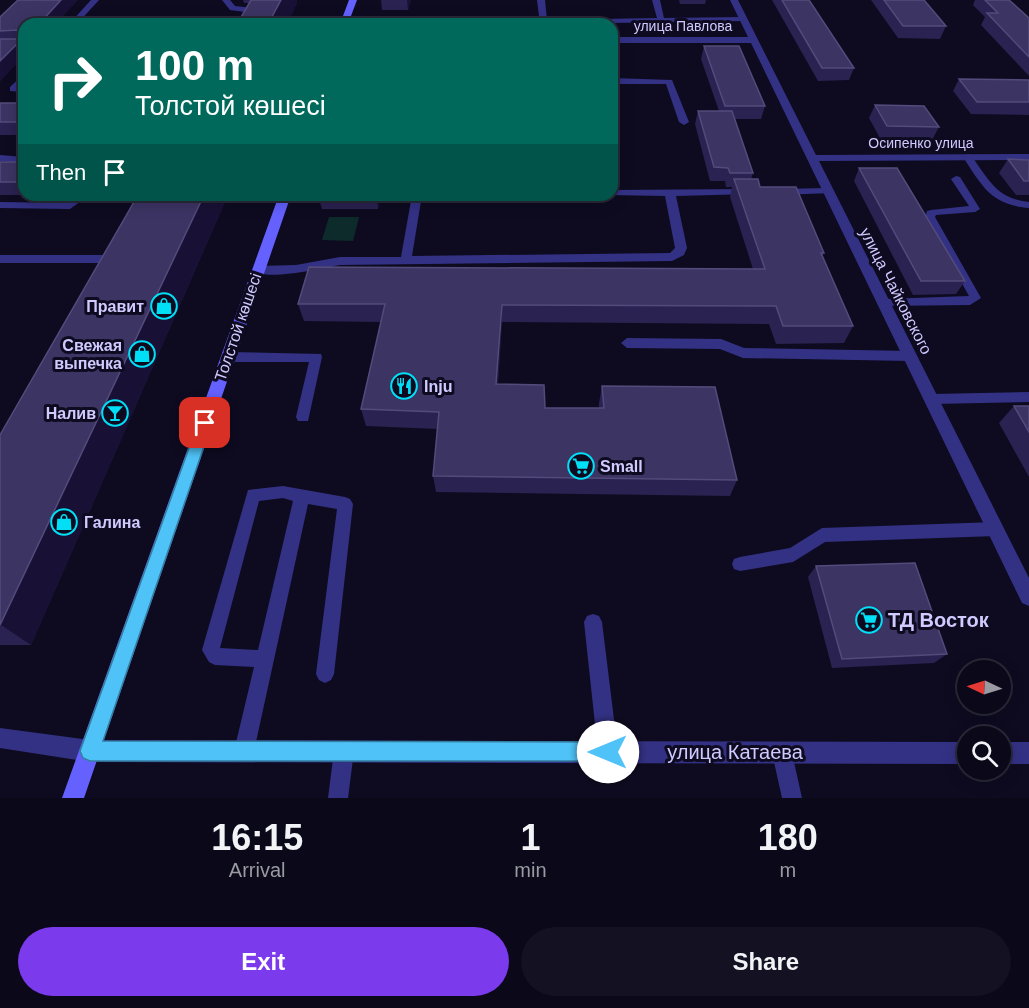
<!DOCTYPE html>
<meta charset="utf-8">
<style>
body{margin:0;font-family:Helvetica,sans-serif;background:#131122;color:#f1f3f6;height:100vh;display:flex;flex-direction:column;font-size:22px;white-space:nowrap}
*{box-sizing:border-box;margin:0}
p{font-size:20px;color:#999aa2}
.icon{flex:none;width:33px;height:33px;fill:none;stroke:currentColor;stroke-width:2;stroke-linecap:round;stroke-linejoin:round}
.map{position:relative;height:798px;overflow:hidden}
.drawer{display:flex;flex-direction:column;background:#0a0819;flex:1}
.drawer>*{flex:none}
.guide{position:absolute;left:18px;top:18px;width:600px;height:183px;border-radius:18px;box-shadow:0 3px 15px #0003,0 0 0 2px #2a2938;background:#00695c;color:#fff;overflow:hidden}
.needle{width:39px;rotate:274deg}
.fabs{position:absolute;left:957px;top:660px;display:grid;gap:12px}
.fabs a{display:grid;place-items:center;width:54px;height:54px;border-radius:50%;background:#0a0819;box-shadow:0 3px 15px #0003,0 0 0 2px #2a2938;font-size:30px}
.pin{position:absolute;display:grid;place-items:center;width:51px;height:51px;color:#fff;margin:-26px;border-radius:12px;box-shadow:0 3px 9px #0006}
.me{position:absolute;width:66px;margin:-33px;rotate:270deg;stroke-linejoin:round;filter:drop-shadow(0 0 4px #0008)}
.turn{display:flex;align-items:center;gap:21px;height:126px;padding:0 18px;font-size:27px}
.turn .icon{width:78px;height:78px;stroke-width:2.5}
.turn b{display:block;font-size:42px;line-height:51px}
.then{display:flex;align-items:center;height:57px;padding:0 18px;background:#0003;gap:12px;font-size:22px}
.eta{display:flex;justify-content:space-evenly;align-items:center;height:102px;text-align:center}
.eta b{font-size:36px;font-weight:700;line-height:42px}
.action{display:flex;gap:12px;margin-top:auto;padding:12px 18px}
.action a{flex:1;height:69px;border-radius:36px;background:#7c3aed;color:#fff;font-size:24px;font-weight:700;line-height:69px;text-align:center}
.action a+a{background:#131122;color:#f1f3f6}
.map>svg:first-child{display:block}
.green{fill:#0d2b2a}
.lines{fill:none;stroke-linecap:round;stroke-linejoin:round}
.service{fill:#333184;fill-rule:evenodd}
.minor{fill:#333184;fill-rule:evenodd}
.tertiary{fill:#333184;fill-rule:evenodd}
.secondary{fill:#6461ff;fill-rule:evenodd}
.wall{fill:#2a2250}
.shaded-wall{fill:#181135}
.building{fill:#3c3463;stroke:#534b7b;stroke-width:1.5}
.route{fill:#4fc3f7;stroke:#337fa1;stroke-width:1.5}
.labels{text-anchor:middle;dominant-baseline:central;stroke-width:6;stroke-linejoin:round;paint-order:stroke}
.far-street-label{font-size:14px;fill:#d0caff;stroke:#0e0b21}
.street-label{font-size:16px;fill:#d0caff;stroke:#0e0b21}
.poi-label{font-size:16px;font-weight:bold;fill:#d0caff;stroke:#0e0b21;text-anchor:end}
.near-poi-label{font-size:20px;font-weight:bold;fill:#d0caff;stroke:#0e0b21;text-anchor:start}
.near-street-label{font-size:20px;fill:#d0caff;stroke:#0e0b21}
</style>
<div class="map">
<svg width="1029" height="798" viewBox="0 0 1029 798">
<rect width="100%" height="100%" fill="#0e0b21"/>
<path class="green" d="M329,217H359L353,241L322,240Z"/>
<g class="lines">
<path class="service" d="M91,0H99L77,24H69Z
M222,0H230L235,6L253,8L246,24H238L245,12L230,10Z
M537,0H545L547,20L657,18L652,0H660L664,18L743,17L747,19L743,21L540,24Z
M24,74V82L20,86H24V92L10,91V87Z
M612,78L672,80L689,122L684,125L679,122L666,84H612Z
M968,154L971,155C988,179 997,199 1029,202V208C991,205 982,186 963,157Z
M0,155L24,157V163L0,161Z
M956,176L960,177L980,209L975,212L936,215L935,217L981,298L970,305L881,306L879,303L885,299L969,296L925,217L927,211L931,210L969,206L951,179Z
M828,188L833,191L832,193L779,195L774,192L779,189Z
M748,189L753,192L752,194L676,196L687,248L684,255L672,261L340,265C323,268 264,282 252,270L258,266L296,265L340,257H401L412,195H422L412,256L670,253L675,248L665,196L608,195H612V190Z
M78,195H89L70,209L0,208V202L68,203Z
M0,255H106L112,259L106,263H0Z
M627,338L721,339L744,348L910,351L916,356L910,361L743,358L720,349L627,348L621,343Z
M228,352L321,354L322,357L308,421H298L296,417L309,362H228L222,357Z
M1029,392V402L932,404L927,403L925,399L927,395L932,394Z
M283,486L345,497L350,499L353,504L334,674L331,680L325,683L319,680L316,674L337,509L308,504L254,751L251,758L244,761L237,758L234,751L254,667L215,665L209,662L202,650L248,490ZM283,498L293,501L258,650L220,648L259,501Z
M996,522L1001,524L1004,529L1001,534L996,536L825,542L793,562L740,571L734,569L732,564L734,559L740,557L790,548L822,528Z
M593,614L599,616L602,622L618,752L615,759L608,762L601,759L598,752L584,622L587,616Z
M344,741L351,744L354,751L348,798H328L334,751L337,744Z
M782,743L789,746L792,753L802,798H782L772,753L775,746Z"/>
<path class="minor" d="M730,0H738L816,155L1029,154V160L819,161L1029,578V606L1022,603L751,43H612V37H748Z"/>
<path class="tertiary" d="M0,728L90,740L968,742V764L90,762L0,748Z
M1000,742H1029V764H1000Z"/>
<path class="secondary" d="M349,0H357L348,24H340Z
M279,195H291L84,798H62Z"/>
</g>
<path class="wall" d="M243,0H297V3L287,24H237L249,3H244Z
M381,0H411L408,10H382Z
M679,0H706L705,4H680Z
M772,0H809L854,68L849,80L818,81Z
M871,0H924L946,26L940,39L898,38Z
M975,0H1009L1029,18V76L981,25L985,17L973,5Z
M0,17L24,24V58H22L0,81Z
M704,46L765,106L761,119H735L753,173L751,179L760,187L824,253L822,256L853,326L844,343L776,344L769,324L502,322L498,384L545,408H599V403L602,386L737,480L730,496L436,492L433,476L437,429L366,426L361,409L381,322L304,321L298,304L753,269L730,197L732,187H726L725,181H710L695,124L698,111H719L701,59Z
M959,79L1029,80V115L971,114L953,91Z
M0,103H24V135H0Z
M875,105L939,127L932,140H881L869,118Z
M1008,159L1029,160V195H1016L999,173Z
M0,162H24V195H74H0Z
M859,168L965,281L956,294L913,295L854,181Z
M138,195H228L31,645H0V435Z
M318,195H381L378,209H322Z
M1014,406H1029V477L999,423Z
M816,566L947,654L934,663L832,668L808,577Z"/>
<path class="shaded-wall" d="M61,0H78L56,24H39Z
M281,0H297V3L287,24H268Z
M407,0H411L408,10Z
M24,39V56L18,45Z
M16,45L22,58L0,81V61Z
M204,195H228L31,645L1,625Z
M376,195H381L378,209Z
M502,305V322L496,401V384Z"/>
<path class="building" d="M18,0H61L39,24H24V39L18,45H16L0,61V39H17L20,37L17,30L0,31V17Z
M251,0H281L268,24H237Z
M782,0H809L854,68H822Z
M884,0H924L946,26H903Z
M985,0H1009L1029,18V57L987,13H998Z
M704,46H739L765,106H725Z
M959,79L1029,80V102H977Z
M0,103H24V122H0Z
M875,105L924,106L939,127L887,126Z
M698,111H732L753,173H730L728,168L714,167Z
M1008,159L1029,160V181H1024Z
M0,162H24V182H0Z
M859,168H897L965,281H921Z
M734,179H758L760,187H796L824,253H821L853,326H783L776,306L502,305L496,384L544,385L545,408H604L602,386L715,387L737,480L433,476L439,412L361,409L385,304H298L309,267L765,269Z
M138,195H204L0,625V435Z
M1014,406H1029V432Z
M915,563L947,654L842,659L816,566Z"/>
<path class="route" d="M205,417L210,419L212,423L103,741L608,742L614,745L617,752L614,759L608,761H90L83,758L80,751L198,423L200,419Z"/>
<defs>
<g id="shop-ring" transform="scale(1.35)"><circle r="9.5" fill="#0e0b21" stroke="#00dff5" stroke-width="1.5"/><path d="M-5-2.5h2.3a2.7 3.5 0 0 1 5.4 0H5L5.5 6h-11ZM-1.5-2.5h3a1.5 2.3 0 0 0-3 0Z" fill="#00dff5"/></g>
<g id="restaurant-ring" transform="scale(1.35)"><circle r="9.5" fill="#0e0b21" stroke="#00dff5" stroke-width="1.5"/><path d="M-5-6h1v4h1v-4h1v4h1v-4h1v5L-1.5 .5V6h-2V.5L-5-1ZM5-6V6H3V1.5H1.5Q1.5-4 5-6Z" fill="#00dff5"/></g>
<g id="bar-ring" transform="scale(1.35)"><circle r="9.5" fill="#0e0b21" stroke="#00dff5" stroke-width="1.5"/><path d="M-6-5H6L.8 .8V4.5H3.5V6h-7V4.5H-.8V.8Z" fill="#00dff5"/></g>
<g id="supermarket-ring" transform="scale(1.35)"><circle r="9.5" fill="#0e0b21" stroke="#00dff5" stroke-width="1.5"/><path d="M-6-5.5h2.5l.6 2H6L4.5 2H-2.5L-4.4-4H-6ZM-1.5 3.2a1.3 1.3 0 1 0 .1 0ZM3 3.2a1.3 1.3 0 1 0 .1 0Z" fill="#00dff5"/></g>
</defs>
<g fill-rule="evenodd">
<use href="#shop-ring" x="164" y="306"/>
<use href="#shop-ring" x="142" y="354"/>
<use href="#restaurant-ring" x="404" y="386"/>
<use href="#bar-ring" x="115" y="413"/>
<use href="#supermarket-ring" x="581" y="466"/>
<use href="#shop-ring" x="64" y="522"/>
<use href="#supermarket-ring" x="869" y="620"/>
</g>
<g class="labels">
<g class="far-street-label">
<text x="683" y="26">улица Павлова</text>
<text x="921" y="143">Осипенко улица</text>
</g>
<g class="street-label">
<text transform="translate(896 291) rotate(63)">улица Чайковского</text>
<text transform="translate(238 327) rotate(-71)">Толстой көшесі</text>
</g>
<g class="poi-label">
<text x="144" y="306">Правит</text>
<text x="122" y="345">Свежая<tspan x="122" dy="18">выпечка</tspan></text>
<text x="424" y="386" text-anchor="start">Inju</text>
<text x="96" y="413">Налив</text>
<text x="600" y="466" text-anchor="start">Small</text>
<text x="84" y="522" text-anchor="start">Галина</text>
</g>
<g class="near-poi-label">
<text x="888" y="620">ТД Восток</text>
</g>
<g class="near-street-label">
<text x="735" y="752">улица Катаева</text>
</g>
</g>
</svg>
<div class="fabs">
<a><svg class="needle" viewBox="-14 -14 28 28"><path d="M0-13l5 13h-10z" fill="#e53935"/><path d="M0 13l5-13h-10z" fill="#999aa2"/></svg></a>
<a><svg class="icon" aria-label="search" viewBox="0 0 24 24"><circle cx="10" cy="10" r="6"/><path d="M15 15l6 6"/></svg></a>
</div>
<div class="pin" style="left:205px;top:423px;background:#d93025"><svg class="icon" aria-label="arrive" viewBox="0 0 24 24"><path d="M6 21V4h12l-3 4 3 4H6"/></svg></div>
<svg class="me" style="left:608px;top:752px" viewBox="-20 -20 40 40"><circle r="19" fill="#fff"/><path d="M0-13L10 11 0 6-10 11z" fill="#4fc3f7"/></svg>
<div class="guide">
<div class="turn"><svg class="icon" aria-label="right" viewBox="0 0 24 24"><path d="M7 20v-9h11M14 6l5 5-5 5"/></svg><div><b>100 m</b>Толстой көшесі</div></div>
<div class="then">Then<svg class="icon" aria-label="arrive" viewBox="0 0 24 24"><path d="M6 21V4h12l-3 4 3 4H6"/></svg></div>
</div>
</div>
<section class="drawer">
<div class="eta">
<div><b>16:15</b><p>Arrival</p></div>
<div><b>1</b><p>min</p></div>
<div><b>180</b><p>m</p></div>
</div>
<div class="action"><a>Exit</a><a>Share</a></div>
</section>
